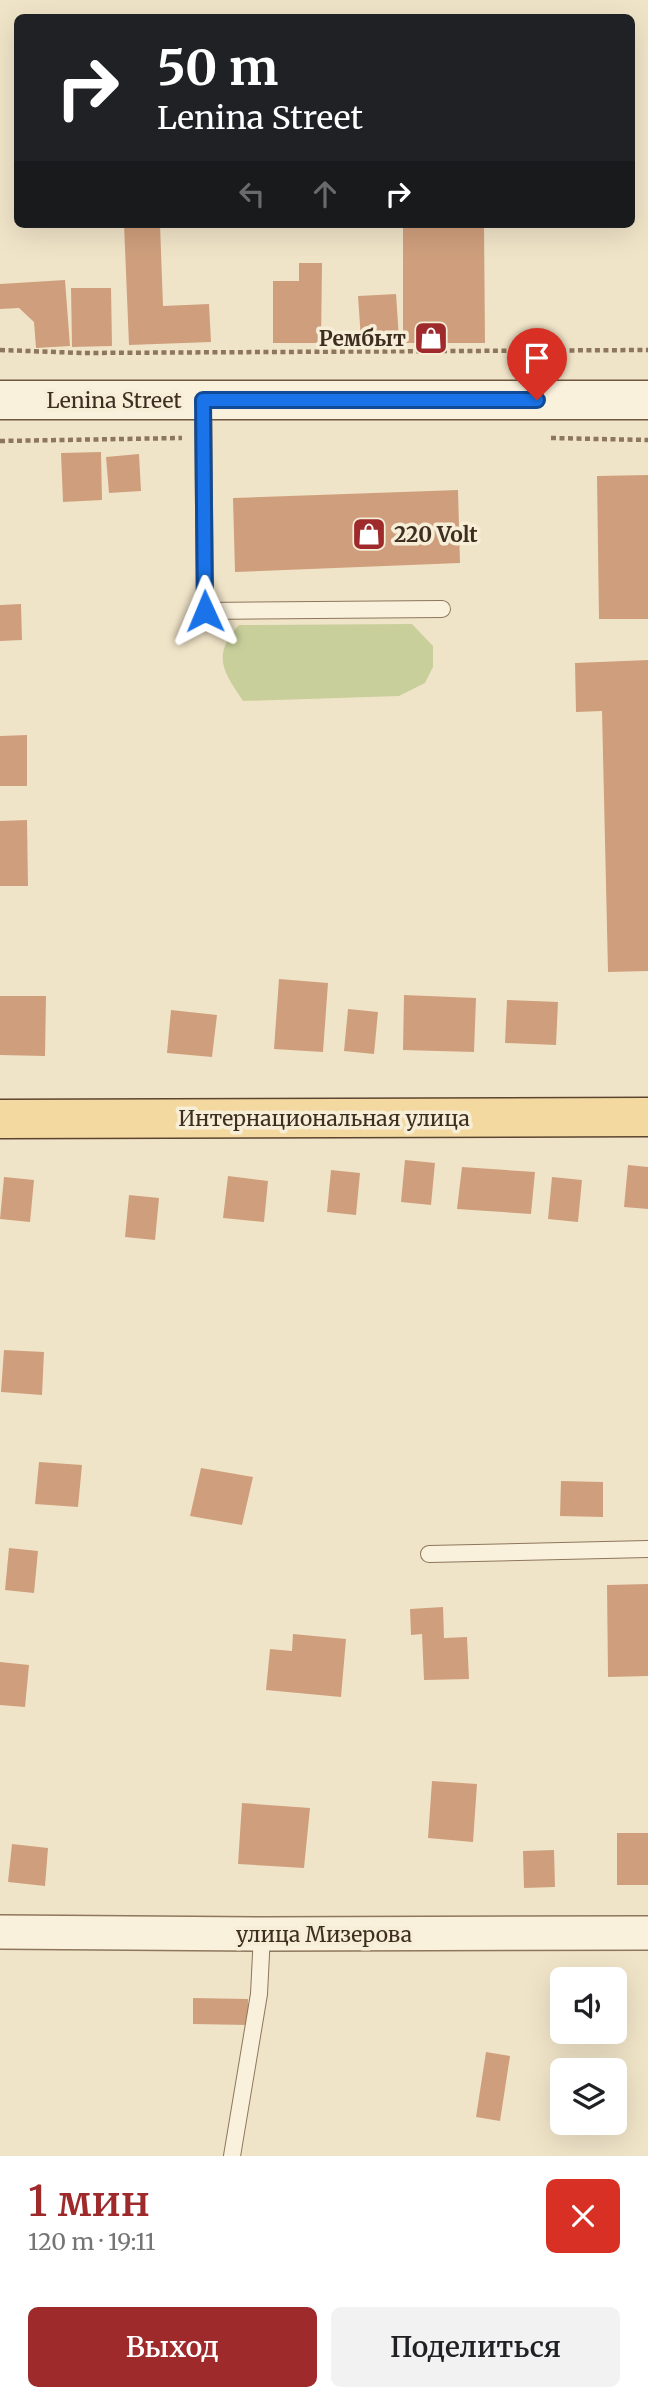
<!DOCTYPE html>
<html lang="ru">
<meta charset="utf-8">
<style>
body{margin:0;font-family:Merriweather,serif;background:#f2f2f2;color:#202124;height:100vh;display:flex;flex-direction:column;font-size:26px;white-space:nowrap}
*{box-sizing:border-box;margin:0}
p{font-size:23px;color:#757577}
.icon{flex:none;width:38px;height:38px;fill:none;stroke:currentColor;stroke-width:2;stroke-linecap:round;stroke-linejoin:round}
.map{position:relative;height:2156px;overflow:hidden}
.panel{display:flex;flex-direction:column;background:#fff;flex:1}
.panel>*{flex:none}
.top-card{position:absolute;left:14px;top:14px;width:621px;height:214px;border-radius:10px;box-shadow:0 7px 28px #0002;background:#202124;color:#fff;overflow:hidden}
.buttons{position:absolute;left:550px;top:1967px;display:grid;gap:14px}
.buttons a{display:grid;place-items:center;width:77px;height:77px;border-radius:10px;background:#fff;box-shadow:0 7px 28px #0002;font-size:35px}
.pin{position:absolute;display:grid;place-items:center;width:60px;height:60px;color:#fff;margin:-72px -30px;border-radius:50% 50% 50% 0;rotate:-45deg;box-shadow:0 0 7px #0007}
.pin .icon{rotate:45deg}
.me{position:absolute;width:77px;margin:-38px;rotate:359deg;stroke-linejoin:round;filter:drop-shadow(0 0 5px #0008)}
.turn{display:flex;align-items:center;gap:24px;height:147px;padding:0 28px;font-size:32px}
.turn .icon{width:91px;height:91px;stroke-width:2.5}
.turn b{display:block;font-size:49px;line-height:60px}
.lanes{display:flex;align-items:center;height:66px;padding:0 28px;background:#0003;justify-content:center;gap:35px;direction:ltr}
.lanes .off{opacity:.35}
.round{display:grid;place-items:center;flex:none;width:74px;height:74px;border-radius:10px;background:#f2f2f2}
.head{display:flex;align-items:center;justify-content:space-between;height:119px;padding:0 28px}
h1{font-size:42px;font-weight:600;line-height:52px;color:#9e2a2b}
.primary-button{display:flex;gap:14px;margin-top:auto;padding:14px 28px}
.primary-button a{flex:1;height:80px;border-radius:10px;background:#9e2a2b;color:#fff;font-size:28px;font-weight:600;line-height:80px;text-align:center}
.primary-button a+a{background:#f2f2f2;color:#202124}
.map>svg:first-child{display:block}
.green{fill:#c9cf9b}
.building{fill:#cf9f7d}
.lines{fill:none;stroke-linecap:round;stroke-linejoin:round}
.lane-casing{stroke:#8d765c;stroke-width:18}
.street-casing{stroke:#8d765c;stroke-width:36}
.secondary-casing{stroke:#6f573f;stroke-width:41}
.primary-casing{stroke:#5b4430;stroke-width:41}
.path{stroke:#8d765c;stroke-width:4.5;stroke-dasharray:5 3.5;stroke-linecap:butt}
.lane{stroke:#faf1dc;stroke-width:16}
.street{stroke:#faf1dc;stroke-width:33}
.secondary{stroke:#faf1dc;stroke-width:38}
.primary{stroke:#f3d9a0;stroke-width:38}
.route-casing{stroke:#114b97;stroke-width:18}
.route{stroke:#1a73e8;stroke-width:12}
.labels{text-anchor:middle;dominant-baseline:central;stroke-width:7;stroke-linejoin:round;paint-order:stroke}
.poi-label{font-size:21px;font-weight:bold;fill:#3d2e20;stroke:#f7eed8;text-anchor:end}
.street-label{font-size:21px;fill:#3d2e20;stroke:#f7eed8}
</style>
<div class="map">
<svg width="648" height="2156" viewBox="0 0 648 2156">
<rect width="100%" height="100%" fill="#f0e4c8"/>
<path class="green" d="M412,624L433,646V667L425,683L399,696L243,701C222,670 212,655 239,625Z"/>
<path class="building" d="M124,224H160L163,306L209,304L211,342L129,345Z
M403,224H484L485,343H403Z
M299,263H322L321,343H273V281H299Z
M65,280L70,346L36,348L34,322L19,308L0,309V284Z
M71,288H111L112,346L72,347Z
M396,294L399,338L361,340L358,296Z
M101,452L102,500L63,502L61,453Z
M139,454L141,491L109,493L106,457Z
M648,475V619H599L597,476Z
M458,490L460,563L235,572L233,498Z
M21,604L22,640L0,641V605Z
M648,660V971L608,972L602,711L576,712L575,663Z
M27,735V786H0V736Z
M27,820L28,886H0V821Z
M279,979L328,983L323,1052L274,1049Z
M404,995L476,998L474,1052L403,1050Z
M0,996H46L45,1056L0,1055Z
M507,1000L558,1002L556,1045L505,1043Z
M348,1009L378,1012L374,1054L344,1051Z
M171,1010L217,1015L212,1057L167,1053Z
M405,1160L435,1163L431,1205L401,1202Z
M628,1165L648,1167V1209L624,1207Z
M462,1167L535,1172L531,1214L457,1209Z
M331,1170L360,1173L356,1215L327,1212Z
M228,1176L268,1181L264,1222L223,1218Z
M4,1177L34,1180L30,1222L0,1219Z
M552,1177L582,1180L578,1222L548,1219Z
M129,1195L159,1198L155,1240L125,1237Z
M4,1350L44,1352L42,1395L1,1392Z
M39,1462L82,1465L78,1507L35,1504Z
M201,1468L253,1477L242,1525L190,1516Z
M561,1481L603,1482V1517L560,1516Z
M9,1548L38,1551L34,1593L5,1590Z
M648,1584V1676L608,1677L607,1585Z
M443,1607L444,1638L467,1637L469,1679L424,1680L422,1634L411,1635L410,1609Z
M293,1634L346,1639L341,1697L266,1690L270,1649L292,1651Z
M0,1662L29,1665L25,1707L0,1705Z
M432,1781L477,1784L473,1842L428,1838Z
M242,1803L310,1808L304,1868L238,1864Z
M617,1833H648V1885H617Z
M12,1844L48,1848L45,1886L8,1882Z
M554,1850L555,1887L524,1888L523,1851Z
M193,1998L248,1999V2025L193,2024Z
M486,2052L510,2056L500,2121L476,2117Z"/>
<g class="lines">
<g class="lane-casing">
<path id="lane" d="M203,400L205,611L442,609
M429,1554L648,1549
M232,2156L259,1994L262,1934"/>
</g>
<g class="street-casing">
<path id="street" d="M0,1932L262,1934L648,1933"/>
</g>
<g class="secondary-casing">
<path id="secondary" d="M0,400H648"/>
</g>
<g class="primary-casing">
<path id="primary" d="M0,1119L648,1117"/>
</g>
<path class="path" d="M0,350L82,353L648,350
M551,438L648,440
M0,441L182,438"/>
<use href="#lane" class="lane"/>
<use href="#street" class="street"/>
<use href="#secondary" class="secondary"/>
<use href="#primary" class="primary"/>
</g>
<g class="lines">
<g class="route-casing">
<path id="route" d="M205,611L203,400H537"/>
</g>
<use href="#route" class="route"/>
</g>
<defs>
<g id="shop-square" transform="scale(1.75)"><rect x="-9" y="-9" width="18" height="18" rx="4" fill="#9e2a2b" stroke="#f7eed8"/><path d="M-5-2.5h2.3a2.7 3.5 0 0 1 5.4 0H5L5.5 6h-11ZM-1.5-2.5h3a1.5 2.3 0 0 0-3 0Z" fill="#fff"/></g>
</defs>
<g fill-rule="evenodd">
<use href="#shop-square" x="431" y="338"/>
<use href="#shop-square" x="369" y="534"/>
</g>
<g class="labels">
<g class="poi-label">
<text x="406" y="338">Рембыт</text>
<text x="394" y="534" text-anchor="start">220 Volt</text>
</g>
<g class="street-label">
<text x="114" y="400">Lenina Street</text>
<text x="324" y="1118">Интернациональная улица</text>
<text x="324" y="1934">улица Мизерова</text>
</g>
</g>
</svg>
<div class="buttons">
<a><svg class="icon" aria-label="sound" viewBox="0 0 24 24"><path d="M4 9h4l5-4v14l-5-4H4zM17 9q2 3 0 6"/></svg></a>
<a><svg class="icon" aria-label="layers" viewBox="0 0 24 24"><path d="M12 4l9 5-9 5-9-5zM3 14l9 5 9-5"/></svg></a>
</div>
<div class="pin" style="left:537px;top:400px;background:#d93025"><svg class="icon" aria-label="arrive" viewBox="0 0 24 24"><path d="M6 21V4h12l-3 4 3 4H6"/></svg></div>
<svg class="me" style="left:205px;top:611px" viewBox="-20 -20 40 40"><path d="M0-17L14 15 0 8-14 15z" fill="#1a73e8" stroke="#fff" stroke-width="4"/></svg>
<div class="top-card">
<div class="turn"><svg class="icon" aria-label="right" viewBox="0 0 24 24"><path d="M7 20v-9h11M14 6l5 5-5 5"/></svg><div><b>50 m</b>Lenina Street</div></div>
<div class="lanes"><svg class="icon off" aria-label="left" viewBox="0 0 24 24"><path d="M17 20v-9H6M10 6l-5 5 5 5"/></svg><svg class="icon off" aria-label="ahead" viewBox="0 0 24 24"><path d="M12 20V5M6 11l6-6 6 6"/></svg><svg class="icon" aria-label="right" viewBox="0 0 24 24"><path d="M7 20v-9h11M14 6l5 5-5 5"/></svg></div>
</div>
</div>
<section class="panel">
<div class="head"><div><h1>1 мин</h1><p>120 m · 19:11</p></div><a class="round" style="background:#d93025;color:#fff"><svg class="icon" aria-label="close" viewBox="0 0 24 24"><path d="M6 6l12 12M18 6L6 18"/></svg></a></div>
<div class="primary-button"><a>Выход</a><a>Поделиться</a></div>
</section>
